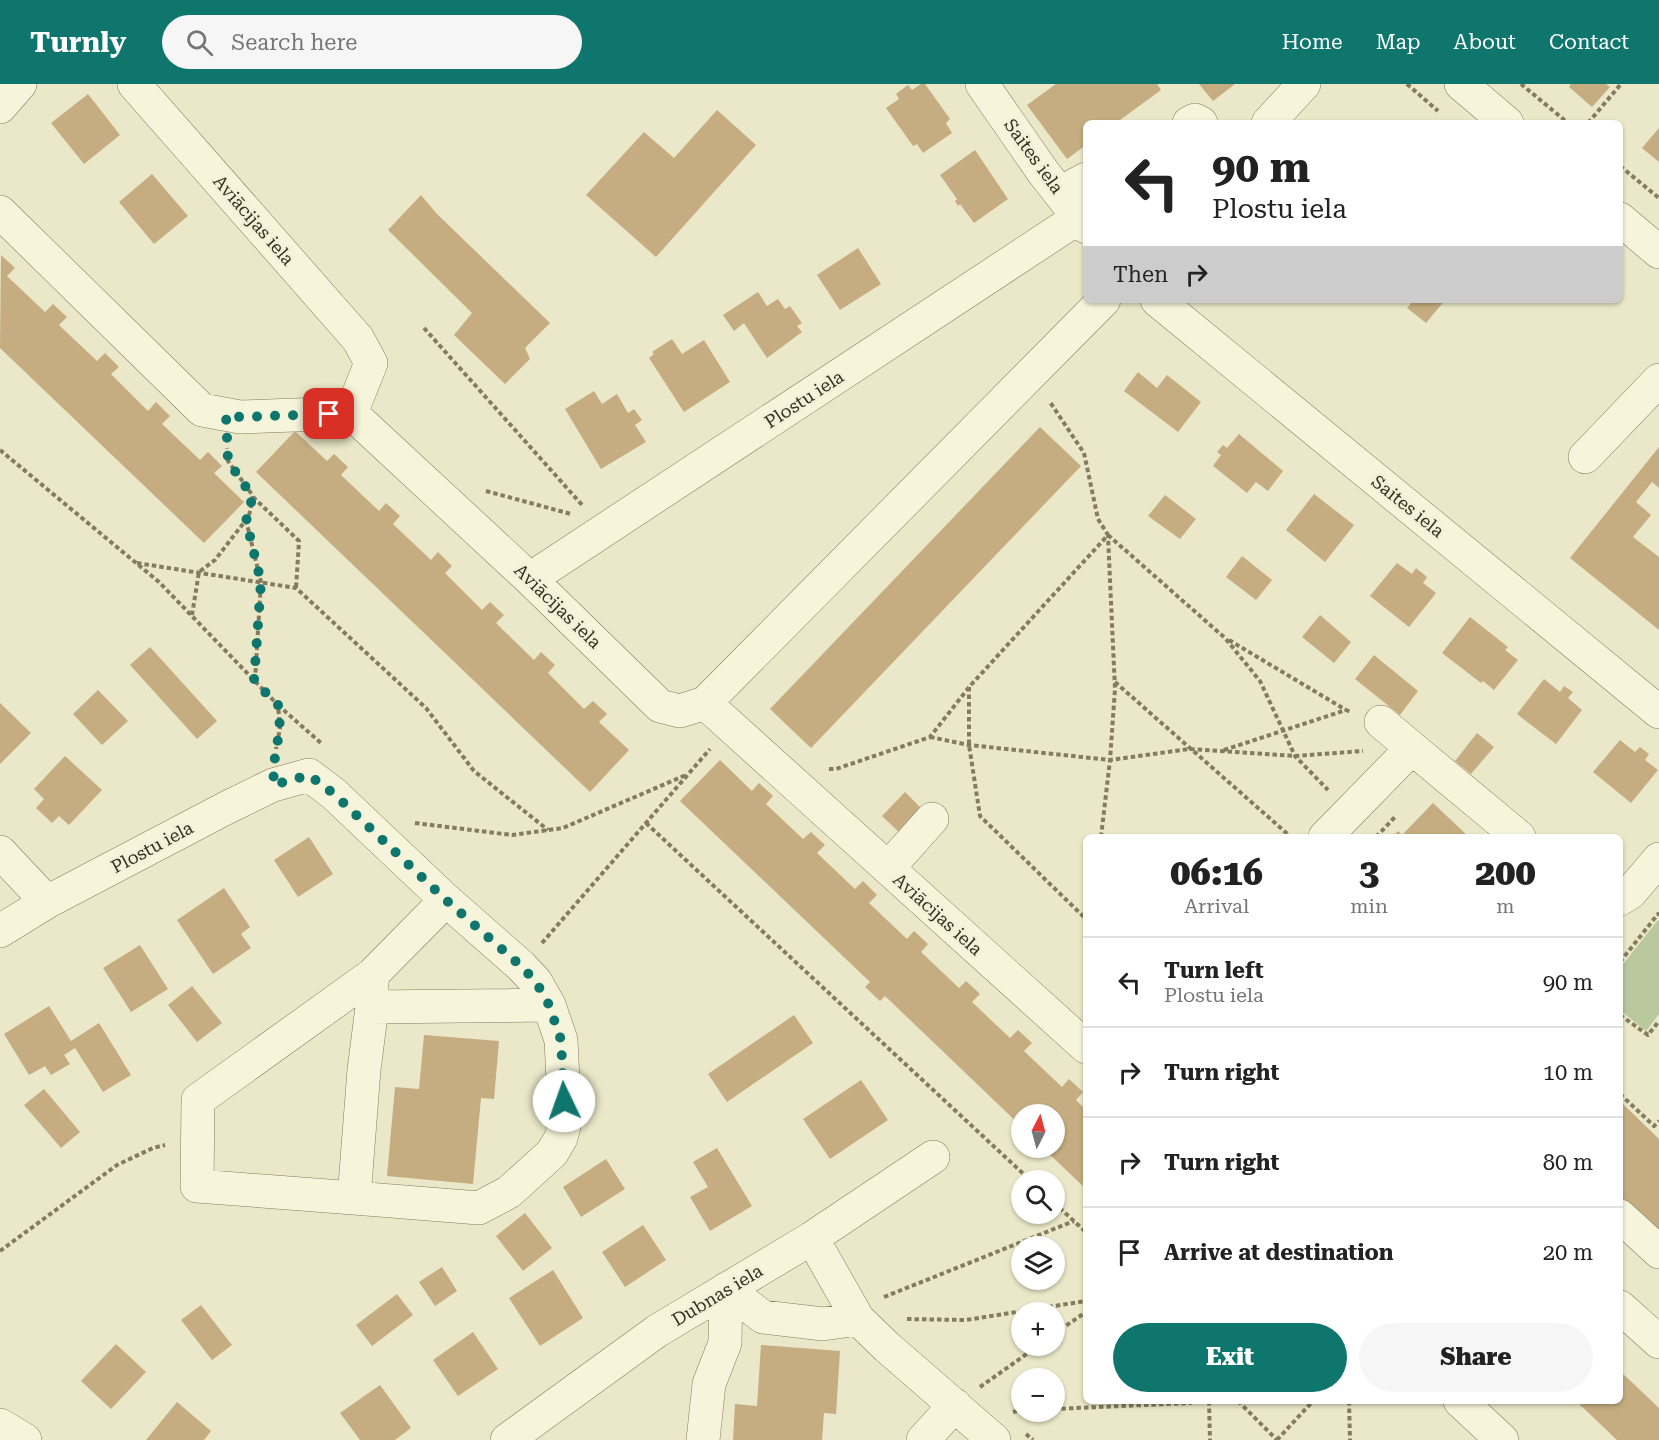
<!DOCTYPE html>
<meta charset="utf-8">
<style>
body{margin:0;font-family:"Roboto Serif",serif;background:#f6f6f6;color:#222;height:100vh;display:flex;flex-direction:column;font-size:22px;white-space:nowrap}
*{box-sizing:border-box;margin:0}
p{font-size:20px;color:#767676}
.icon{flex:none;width:33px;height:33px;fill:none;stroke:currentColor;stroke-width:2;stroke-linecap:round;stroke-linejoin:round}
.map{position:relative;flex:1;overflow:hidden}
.panel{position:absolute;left:1083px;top:750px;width:540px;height:570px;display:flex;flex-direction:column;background:#fff;border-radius:9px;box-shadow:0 2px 4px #0004}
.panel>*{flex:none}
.banner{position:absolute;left:1083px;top:36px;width:540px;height:183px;border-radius:9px;box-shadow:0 2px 4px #0004;background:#fff;color:#222;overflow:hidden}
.needle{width:39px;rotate:6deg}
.controls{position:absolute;left:1011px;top:1020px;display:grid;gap:12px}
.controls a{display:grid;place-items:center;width:54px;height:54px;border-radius:50%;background:#fff;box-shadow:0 2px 4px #0004;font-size:30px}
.pin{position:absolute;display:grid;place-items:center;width:51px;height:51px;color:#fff;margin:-26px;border-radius:12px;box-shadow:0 3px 9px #0006}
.me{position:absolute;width:66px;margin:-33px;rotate:357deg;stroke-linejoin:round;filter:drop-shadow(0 0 4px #0008)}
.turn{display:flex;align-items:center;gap:21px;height:126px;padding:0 30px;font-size:27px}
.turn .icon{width:78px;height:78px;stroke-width:2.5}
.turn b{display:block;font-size:42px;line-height:51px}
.then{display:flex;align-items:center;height:57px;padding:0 30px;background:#0003;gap:12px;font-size:22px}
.eta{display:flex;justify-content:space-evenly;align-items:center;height:102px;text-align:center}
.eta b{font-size:36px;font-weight:800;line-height:42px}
.primary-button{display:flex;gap:12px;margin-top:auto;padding:12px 30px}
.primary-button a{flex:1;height:69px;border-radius:36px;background:#0f766e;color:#fff;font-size:24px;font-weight:800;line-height:69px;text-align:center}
.primary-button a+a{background:#f6f6f6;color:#222}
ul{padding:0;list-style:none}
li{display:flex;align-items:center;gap:18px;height:90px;padding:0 30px;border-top:2px solid #e0e0e0}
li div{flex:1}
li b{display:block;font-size:22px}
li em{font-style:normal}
header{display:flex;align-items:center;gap:36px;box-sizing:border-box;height:84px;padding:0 30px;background:#0f766e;color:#fff}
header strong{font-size:28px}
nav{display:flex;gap:33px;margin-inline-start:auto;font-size:21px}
.search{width:420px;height:54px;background:#f6f6f6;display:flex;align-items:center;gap:15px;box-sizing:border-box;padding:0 21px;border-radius:33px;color:#767676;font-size:22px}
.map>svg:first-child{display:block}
.green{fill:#b9c89d}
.building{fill:#c5ad81}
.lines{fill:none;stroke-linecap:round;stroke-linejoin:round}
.minor-casing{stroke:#857c5f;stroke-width:34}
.path{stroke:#857c5f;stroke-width:4;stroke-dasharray:4.5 3;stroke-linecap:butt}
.minor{stroke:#f6f4da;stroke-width:33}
.route{stroke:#0f766e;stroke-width:10;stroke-dasharray:0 18}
.labels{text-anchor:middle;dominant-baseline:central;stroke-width:5;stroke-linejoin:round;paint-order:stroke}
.street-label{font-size:18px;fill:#363021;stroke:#f2f1d7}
</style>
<header>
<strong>Turnly</strong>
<div class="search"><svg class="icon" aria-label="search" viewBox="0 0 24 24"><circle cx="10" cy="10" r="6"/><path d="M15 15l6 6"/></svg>Search here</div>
<nav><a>Home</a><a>Map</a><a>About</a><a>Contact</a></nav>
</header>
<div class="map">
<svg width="1659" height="1356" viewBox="0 0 1659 1356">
<rect width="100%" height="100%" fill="#eae8c8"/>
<path class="green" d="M1658,836L1659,837V930L1646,947L1620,926V884Z"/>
<path class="building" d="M921,0H925L950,35L946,39L952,49L923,69L917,60L913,62L886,24L899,15L896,10L908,1L912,6Z
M1056,0H1157L1161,6L1116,39H1086V61L1067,75L1027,21Z
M1199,0H1235L1213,17Z
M1571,0H1606L1610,3L1592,23L1569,3Z
M88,10L120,51L84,80L51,39Z
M717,26L756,61L656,173L586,111L644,48L674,74Z
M1659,44V78L1642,64Z
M975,66L1008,115L974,139L960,120L958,122L955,117L957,115L940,91Z
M152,90L188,132L154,160L119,118Z
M421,111L437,130L550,239L525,264L530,275L505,300L454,251L472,229L388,146Z
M858,164L881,200L840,226L817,191Z
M1,171L15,184L7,192L45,228L53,220L67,233L59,241L97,277L105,269L119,283L111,290L148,327L156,318L170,332L162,340L200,376L208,368L222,382L214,389L244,418L204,459L0,264Z
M758,208L767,222L778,215L785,225L790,222L802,239L797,242L802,248L767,274L744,239L734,247L723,231Z
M1414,216H1445L1426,239L1407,224Z
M672,255L682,270L704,256L730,298L684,328L649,274L654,270L652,268Z
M1138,288L1157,304L1167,291L1201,318L1178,348L1124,307Z
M594,307L602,320L617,310L628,329L634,325L642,336L635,341L646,358L601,385L565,325Z
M1040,343L1081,382L811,664L770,625Z
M295,347L327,377L334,370L348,383L341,391L379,427L386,419L400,432L393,440L431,476L438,468L452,482L445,489L482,526L490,518L504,531L496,539L534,576L541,568L555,581L548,589L584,625L593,617L607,630L599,638L629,666L590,708L256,388Z
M1239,350L1283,387L1268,407L1256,398L1247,409L1213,382L1221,371L1217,368L1223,361L1227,364Z
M1659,363V404L1652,398L1636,418L1651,431L1633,453L1659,473V546L1570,474Z
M1314,410L1354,441L1325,478L1286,446Z
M1165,411L1196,435L1180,455L1148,432Z
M1242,472L1272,496L1256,516L1226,493Z
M1397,479L1412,490L1416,484L1427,493L1423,499L1436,509L1409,543L1370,512Z
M1320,531L1351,558L1334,579L1302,553Z
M1470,533L1508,563L1505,566L1518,576L1494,606L1483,597L1481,599L1442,569Z
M150,563L217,637L197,655L130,581Z
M1374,571L1418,607L1400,631L1355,595Z
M1544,595L1560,608L1564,602L1573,608L1568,614L1582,626L1556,660L1517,630Z
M98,606L128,637L102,661L73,630Z
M0,619L31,649L0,680Z
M1477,649L1494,663L1471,690L1455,677Z
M1620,656L1635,668L1640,663L1649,670L1645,676L1658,686L1631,719L1593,688Z
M65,672L102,706L69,741L59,732L52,739L36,724L44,715L34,705Z
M720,676L752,707L759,699L773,712L766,720L803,755L811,748L825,761L817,769L855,805L863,797L877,811L869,819L907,855L914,847L928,860L921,868L959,904L966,897L980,910L972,918L1010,954L1018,946L1032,959L1024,967L1062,1003L1069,995L1083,1008L1076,1016L1086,1026V1105L1043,1064H1054V1030H1022V1043L885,912L880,917L865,903L870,898L680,717Z
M905,708L927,730L904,753L882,732Z
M1433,719L1469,753H1392L1398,747L1402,751Z
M309,753L333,790L298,813L274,776Z
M224,804L250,843L241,850L251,864L213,890L177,836Z
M140,861L168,905L131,928L103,884Z
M192,902L222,939L197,958L168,921Z
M49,922L71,957L99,939L131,991L103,1008L75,964L64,971L70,980L51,991L45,982L29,991L4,950Z
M794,931L813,959L727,1018L708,990Z
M424,951L499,957L494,1015L481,1014L473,1100L387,1092L395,1003L419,1005Z
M861,996L888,1036L830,1075L803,1035Z
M44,1005L80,1048L61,1064L24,1021Z
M1623,1020L1659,1055V1151L1620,1114V1023Z
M717,1064L752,1122L710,1147L690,1113L708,1103L693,1078Z
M606,1075L625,1105L581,1133L563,1103Z
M525,1129L552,1164L523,1187L496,1152Z
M643,1141L666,1176L625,1203L602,1168Z
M442,1183L457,1207L435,1222L419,1198Z
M553,1186L583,1234L540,1262L509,1214Z
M397,1210L413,1231L372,1262L356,1241Z
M201,1221L232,1261L212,1276L181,1236Z
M473,1248L498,1285L458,1312L433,1276Z
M116,1260L146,1288L111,1325L81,1297Z
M761,1261L840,1267L836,1330L824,1329L822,1356H733L735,1320L757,1322Z
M1620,1287L1659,1324V1356H1617L1576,1317H1620Z
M380,1301L411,1344L395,1356H360L340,1329Z
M177,1318L211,1347L204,1356H146Z"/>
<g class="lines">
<g class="minor-casing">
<path id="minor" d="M134,0L358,255L371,279L351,329
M982,0L1043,88L1086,143
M1461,0L1507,39
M0,23L20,0
M1189,39L1195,36L1201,39
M1268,39L1304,0
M1060,109L1086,95
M0,128L202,326L240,333L351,329
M1620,135L1659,168
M1157,216L1659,628
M351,329L530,495L660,622L680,627L705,619L1086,963
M1585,373L1659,296
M530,495L1078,134
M705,619L1104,216
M1381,638L1412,664
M1325,753L1412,664L1519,753
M0,768L47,818
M888,784L932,735
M1620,815L1630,809L1659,775
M0,847L47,818L226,724L273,701L309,691L334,710L446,816L521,882L536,898L549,921L561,956L565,1038L561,1054L552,1069L509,1108L479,1124L354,1114L364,986L372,923V891L446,816
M372,923L549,921
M354,1114L197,1102L198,1016L372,891
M1620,1132L1659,1168
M812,1154L858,1235L887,1263L994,1356
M726,1205L763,1233L823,1240L858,1235
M1620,1223L1659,1258
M1460,1317L1502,1356
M0,1341L25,1356
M507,1356L657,1247L812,1154L933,1073
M703,1356L709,1300L725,1259L726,1205
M923,1356L955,1321"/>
</g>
<path class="path" d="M1407,0L1438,27
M1521,0L1568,39
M1588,39L1621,0
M1620,82L1659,114
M424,244L583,422
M0,366L159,498L278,621L280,644L276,665
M486,407L571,430
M253,413L299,457L296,504
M246,436L261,498L255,596
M1108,451L1225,554L1260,597L1295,672L1328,706
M137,479L296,504L426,624L474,687L548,746
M192,531L199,488L215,476L249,432L253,412L228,377L227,364
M1229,556L1346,626
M1115,598L1291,753
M969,603V661L980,732L1086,835
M278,621L322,660
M930,653L969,661L1110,676L1189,665L1295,672L1363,667
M1224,666L1346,626L1351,628
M829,685H836L930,653L970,602L1108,451L1098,435L1084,369L1050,318
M415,739L512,751L563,744L686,691
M646,739L1030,1096
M1101,753L1110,676L1115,605L1108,452
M1376,753L1396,732
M542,859L710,665
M1620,878L1658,830L1659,831
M1620,931L1648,951L1659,937
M1620,1010L1654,1042L1659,1037
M1054,1119L1086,1148
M0,1167L117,1081L153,1064L165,1061
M884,1213L1074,1137
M907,1235L966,1236L1086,1217
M1054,1250L1086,1228
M980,1303L1038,1262
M1209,1317L1210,1356
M1238,1317L1277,1356
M1349,1317L1350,1356
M1054,1325L1190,1319L1196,1317
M1013,1328L1022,1326
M1026,1350L1033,1356
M1277,1356L1313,1317"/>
<use href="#minor" class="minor"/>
</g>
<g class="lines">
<path class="route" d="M329,330L240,333L226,331L228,377L252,412L249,432L246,436L261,498L254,597L278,621L280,644L275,672L273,701L309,691L334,710L446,816L521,882L536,898L549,921L561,956L564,1017"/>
</g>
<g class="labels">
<g class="street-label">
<text transform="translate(1034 72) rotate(54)">Saites iela</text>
<text transform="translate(254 136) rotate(49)">Aviācijas iela</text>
<text transform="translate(804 315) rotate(-33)">Plostu iela</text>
<text transform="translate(1408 422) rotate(39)">Saites iela</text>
<text transform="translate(558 522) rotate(44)">Aviācijas iela</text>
<text transform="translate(152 763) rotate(-28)">Plostu iela</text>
<text transform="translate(938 830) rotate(42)">Aviācijas iela</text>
<text transform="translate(717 1211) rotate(-31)">Dubnas iela</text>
</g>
</g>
</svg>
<div class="controls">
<a><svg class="needle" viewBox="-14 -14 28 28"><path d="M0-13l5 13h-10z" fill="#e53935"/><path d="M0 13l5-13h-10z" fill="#767676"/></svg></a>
<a><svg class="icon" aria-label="search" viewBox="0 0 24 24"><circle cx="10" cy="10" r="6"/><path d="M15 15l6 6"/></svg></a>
<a><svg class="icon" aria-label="layers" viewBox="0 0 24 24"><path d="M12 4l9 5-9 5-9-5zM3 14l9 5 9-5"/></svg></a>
<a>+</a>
<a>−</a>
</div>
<div class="pin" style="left:329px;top:330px;background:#d93025"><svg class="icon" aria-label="arrive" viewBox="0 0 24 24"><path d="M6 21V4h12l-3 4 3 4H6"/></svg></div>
<svg class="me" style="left:564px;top:1017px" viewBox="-20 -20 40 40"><circle r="19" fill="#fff"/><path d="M0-13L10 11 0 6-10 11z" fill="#0f766e"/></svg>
<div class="banner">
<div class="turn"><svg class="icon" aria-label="left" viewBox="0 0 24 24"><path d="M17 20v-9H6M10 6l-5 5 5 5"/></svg><div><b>90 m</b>Plostu iela</div></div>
<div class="then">Then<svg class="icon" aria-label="right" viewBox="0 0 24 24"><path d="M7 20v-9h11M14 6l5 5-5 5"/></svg></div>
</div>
<section class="panel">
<div class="eta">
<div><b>06:16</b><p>Arrival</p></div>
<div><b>3</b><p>min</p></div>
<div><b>200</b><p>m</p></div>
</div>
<ul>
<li><svg class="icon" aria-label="left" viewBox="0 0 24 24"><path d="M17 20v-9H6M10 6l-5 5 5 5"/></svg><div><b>Turn left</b><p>Plostu iela</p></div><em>90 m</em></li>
<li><svg class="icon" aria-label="right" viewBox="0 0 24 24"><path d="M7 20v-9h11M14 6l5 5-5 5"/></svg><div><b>Turn right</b></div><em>10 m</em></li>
<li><svg class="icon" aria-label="right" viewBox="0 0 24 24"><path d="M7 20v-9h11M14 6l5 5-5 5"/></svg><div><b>Turn right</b></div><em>80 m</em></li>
<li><svg class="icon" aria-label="arrive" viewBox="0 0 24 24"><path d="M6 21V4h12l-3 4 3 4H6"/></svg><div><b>Arrive at destination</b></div><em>20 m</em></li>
</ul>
<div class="primary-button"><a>Exit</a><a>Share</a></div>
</section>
</div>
